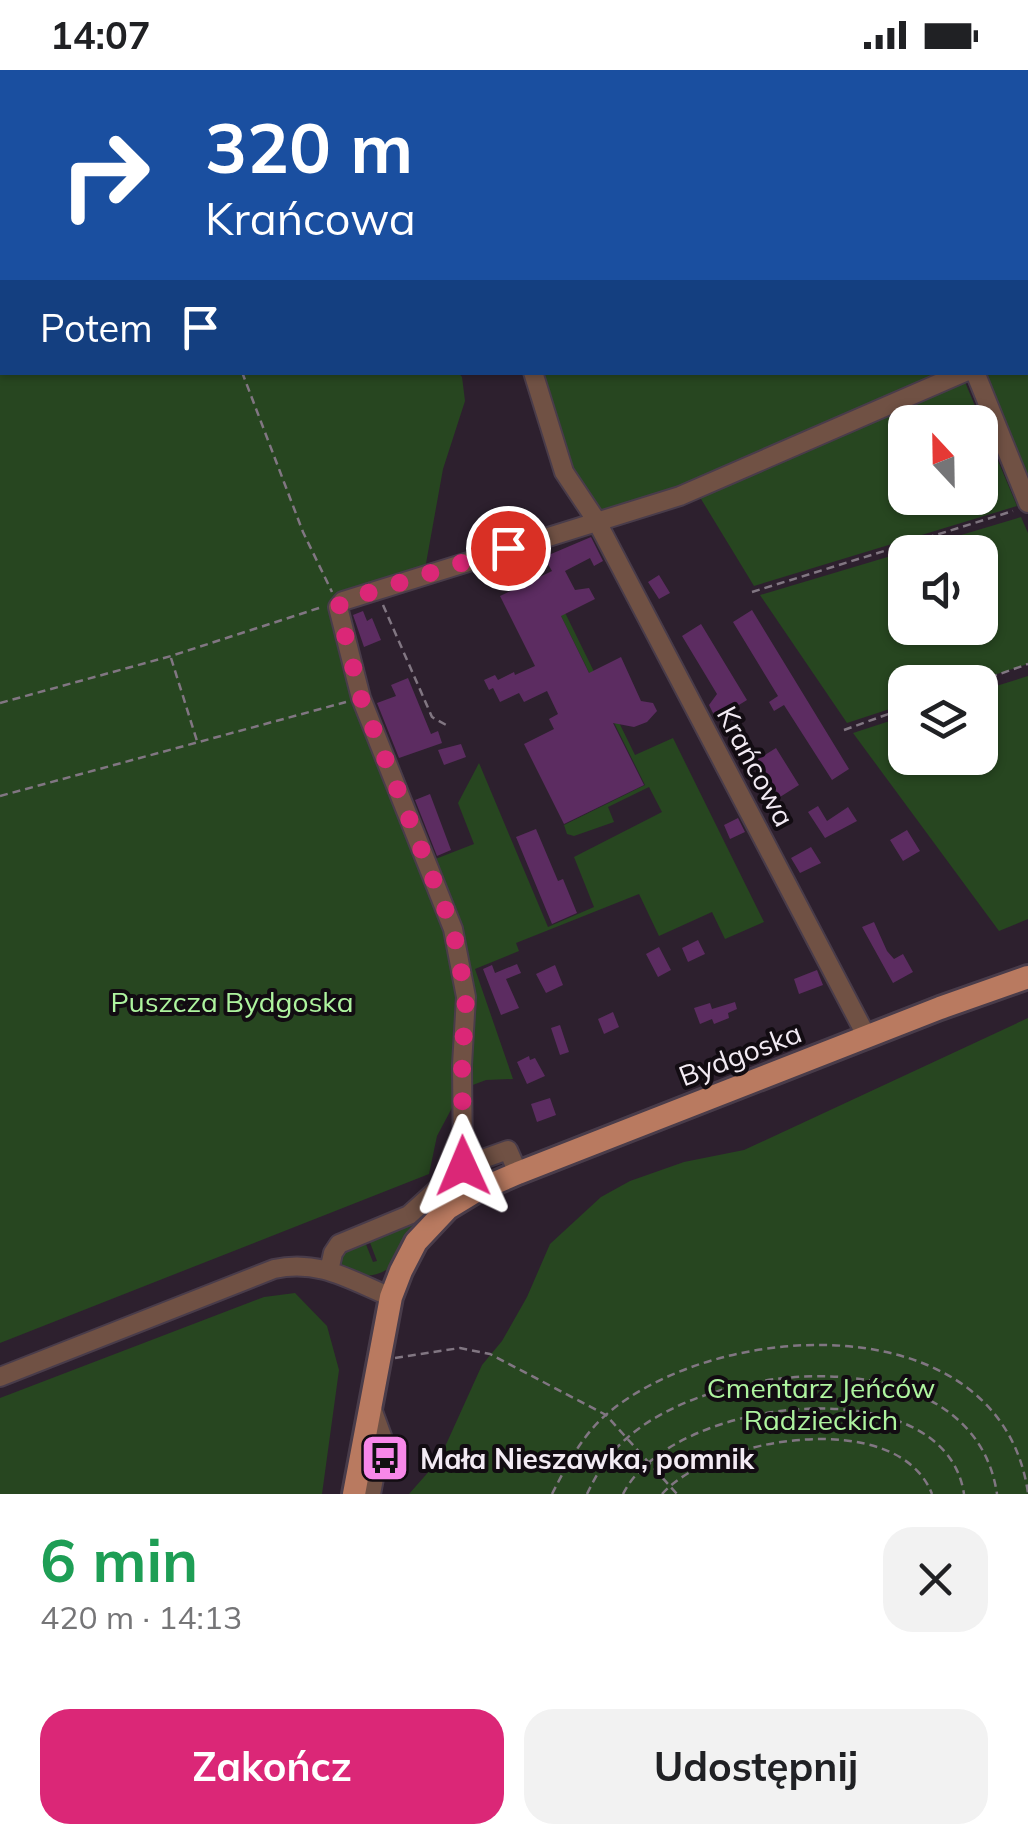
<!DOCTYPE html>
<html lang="pl">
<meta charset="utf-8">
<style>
body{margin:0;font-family:Mulish,sans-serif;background:#f2f2f2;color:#202124;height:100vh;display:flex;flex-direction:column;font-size:38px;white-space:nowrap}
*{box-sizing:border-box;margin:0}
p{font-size:32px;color:#757577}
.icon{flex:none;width:55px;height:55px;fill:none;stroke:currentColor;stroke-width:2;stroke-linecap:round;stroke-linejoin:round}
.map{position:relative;height:1424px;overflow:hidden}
.side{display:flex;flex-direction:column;background:#fff;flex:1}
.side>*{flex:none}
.guide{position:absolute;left:0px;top:0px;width:1030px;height:305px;box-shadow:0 2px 8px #0004;background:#1a4fa0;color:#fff;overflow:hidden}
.needle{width:65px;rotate:338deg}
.tools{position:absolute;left:888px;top:335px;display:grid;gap:20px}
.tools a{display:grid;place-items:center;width:110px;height:110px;border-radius:20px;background:#fff;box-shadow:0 2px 8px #0004;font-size:50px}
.pin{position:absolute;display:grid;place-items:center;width:85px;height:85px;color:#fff;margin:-42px;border:5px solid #fff;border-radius:50%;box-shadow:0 2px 10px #0007}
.me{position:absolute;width:110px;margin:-55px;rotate:359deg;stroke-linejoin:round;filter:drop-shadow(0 0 8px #0008)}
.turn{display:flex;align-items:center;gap:35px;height:210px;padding:0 40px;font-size:45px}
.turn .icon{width:130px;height:130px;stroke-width:2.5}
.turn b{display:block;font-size:70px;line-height:85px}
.then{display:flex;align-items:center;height:95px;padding:0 40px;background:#0003;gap:20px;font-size:38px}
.round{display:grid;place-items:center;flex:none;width:105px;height:105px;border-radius:30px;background:#f2f2f2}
.overview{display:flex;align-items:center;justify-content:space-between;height:170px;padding:0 40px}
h1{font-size:60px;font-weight:700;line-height:75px;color:#1e9e55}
.cta{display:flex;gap:20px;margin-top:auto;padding:20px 40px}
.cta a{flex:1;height:115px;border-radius:30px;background:#db2777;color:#fff;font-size:40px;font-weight:700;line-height:115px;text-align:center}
.cta a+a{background:#f2f2f2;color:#202124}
.status{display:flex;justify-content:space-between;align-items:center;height:70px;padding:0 50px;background:#fff;direction:ltr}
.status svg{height:28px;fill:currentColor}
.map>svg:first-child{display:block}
.green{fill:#274620;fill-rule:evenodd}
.building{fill:#5c2c61}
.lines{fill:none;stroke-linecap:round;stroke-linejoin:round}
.minor-casing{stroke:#493c4a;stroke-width:22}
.major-casing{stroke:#493c4a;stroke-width:28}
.path{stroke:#817682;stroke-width:2.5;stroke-dasharray:8 5;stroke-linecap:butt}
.minor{stroke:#705144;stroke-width:18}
.major{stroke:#b97a60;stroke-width:22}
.route{stroke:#db2777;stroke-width:18;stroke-dasharray:0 32.4}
.labels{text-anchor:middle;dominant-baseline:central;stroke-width:8;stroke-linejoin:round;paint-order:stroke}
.street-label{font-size:28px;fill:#f3ebf4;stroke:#120c12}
.park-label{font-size:28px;fill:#aef49f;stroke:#120c12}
.poi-label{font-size:28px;font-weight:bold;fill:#f3ebf4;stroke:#120c12;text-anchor:start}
</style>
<div class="status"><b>14:07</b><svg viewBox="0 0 49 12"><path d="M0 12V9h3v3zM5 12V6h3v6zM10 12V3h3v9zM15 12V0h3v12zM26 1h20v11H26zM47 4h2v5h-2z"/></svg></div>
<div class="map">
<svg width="1028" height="1424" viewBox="0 0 1028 1424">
<rect width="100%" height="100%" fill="#2d202e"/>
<path class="green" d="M201,0H415L416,2H201Z
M429,0H636L630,2Z
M864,0H1028V155V2Z
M0,94L2,302H458L462,307L465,331L443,399L425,499L338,537L425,793L474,774L458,733L479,693L548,857L594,837L574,787L662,742L649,717L608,737L614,752L574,766L567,764L564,755L645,715L541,506L546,504L635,685L673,668L764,852L725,869L712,842L659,866L639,824L516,873L519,881L475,899L513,1009L486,1010L462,1019L437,1066L429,1104L0,1273Z
M1028,285V433L976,308L988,303L1028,302Z
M539,303H960L678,421L593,443L569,399Z
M965,312L1017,436L754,516L698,424ZM905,352H980V428H905Z
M1021,447L1028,463V594L972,612H905V634L847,653L760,525ZM905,482H980V558H905Z
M1028,606V849L999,861L853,663L905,646V688H980V621Z
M1028,948V1424H409L439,1390L482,1295L502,1271L527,1227L550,1174L601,1127L630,1111L684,1092L744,1080Z
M489,1102L491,1104L388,1199C371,1209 354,1208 341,1193L342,1182L365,1172L373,1192L377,1191L369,1170L416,1152L440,1129Z
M295,1223L327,1256L339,1300L322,1424H0V1328L264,1227Z"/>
<path class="building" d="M591,467L603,491L594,496L590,488L565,501L575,520L589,518L595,529L561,546L589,603L621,587L641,631L653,633L657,641L647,652L634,657L613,653L644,715L564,754L524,674L554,659L549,649L558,644L547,621L524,632L519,623L500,632L493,618L489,620L484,610L495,605L498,610L514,602L515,605L535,596L500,526L552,501L544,487Z
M659,505L670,523L659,529L648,512Z
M752,540L849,699L832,710L784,635L774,641L769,632L778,626L733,552Z
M363,541L367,551L372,548L381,570L364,577L353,545Z
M701,554L747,630L716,649L709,635L717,624L682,566Z
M408,608L431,664L438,661L442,673L399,688L377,633L396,626L391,615Z
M461,674L466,687L444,695L438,680Z
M776,678L799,715L780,727L757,690Z
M430,724L451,780L437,786L415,730Z
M818,736L827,751L848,737L857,751L825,768L808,742Z
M738,748L745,762L730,769L724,755Z
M536,759L558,811L563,809L577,843L552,854L516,767Z
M907,760L920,781L903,791L890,770Z
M811,777L821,793L800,803L791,788Z
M874,852L887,881L894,889L903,884L913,902L893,913L862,857Z
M698,870L705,884L688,892L682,878Z
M659,877L671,900L658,907L646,884Z
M517,894L521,903L506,909L519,938L501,945L483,899L492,895L495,903Z
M555,895L563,915L546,923L536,904Z
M817,900L823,915L799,924L794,909Z
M735,932L737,939L728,943L729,948L714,954L712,949L700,954L694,938L710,933L712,939Z
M613,942L619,957L604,964L598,949Z
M560,955L569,982L560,985L551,958Z
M529,986L530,990L535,988L545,1006L527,1014L517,992Z
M550,1028L556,1045L537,1052L531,1034Z"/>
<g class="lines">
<g class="minor-casing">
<path id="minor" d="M420,0L421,2
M858,0L859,2
M533,302L564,402L596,450L867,967
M975,302L1028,433
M463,1096L462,995L466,927L453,859L361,628L338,537L343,531L680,426L965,302
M329,1201L333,1183L339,1174L409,1145L463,1096L508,1080L518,1103
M0,1307L274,1199C319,1189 350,1210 391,1227
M371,1424L382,1366L371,1336"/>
</g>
<g class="major-casing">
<path id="major" d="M354,1424L391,1227L401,1201L416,1172L448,1138L476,1121L518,1103L940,938L1028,907"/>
</g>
<path class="path" d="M41,2L42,0
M195,2L196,0
M644,2L650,0
M1028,162V163
M0,174H2
M0,236L2,235
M242,302L303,462L332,522
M752,522L1013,441
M383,535L432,647L448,656
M171,588L197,671
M977,612L1028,594
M0,633L171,586L322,537
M844,660L905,638
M0,726L346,632
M395,1288L460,1278L490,1284L606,1345L677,1424
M552,1424C567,1395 582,1365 608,1343C723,1247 1001,1235 1028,1423
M587,1424C597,1403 609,1383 627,1368C718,1287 974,1267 997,1424
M623,1424C672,1326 945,1295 964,1424
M662,1424C713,1367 898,1336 932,1424"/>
<use href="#minor" class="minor"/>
<use href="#major" class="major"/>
</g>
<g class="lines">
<path class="route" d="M463,1096L462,995L466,927L453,859L361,628L338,537L343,531L508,478"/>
</g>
<defs>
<g id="bus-square" transform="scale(2.5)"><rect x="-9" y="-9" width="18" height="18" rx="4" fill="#f888e9" stroke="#120c12"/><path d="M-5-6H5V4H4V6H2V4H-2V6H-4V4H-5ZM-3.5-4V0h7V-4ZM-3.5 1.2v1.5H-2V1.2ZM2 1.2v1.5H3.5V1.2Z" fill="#111"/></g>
</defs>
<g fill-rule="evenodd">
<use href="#bus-square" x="385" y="1388"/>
</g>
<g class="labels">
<g class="street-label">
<text transform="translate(756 696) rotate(62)">Krańcowa</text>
<text transform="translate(740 984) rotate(-21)">Bydgoska</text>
</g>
<g class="park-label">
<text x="232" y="931">Puszcza Bydgoska</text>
<text x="821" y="1317">Cmentarz Jeńców<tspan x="821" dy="32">Radzieckich</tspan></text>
</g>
<g class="poi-label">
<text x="420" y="1388">Mała Nieszawka, pomnik</text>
</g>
</g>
</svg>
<div class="tools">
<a><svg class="needle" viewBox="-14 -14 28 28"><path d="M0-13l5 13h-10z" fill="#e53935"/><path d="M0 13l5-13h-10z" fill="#757577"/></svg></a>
<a><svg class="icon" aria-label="sound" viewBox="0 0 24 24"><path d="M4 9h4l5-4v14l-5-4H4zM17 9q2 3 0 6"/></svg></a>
<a><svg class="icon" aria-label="layers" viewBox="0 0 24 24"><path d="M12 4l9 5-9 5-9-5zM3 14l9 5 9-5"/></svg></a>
</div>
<div class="pin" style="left:508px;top:478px;background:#d93025"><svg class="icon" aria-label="arrive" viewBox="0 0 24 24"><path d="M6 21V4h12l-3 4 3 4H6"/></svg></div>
<svg class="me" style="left:463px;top:1096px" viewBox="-20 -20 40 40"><path d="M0-17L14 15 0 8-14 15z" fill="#db2777" stroke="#fff" stroke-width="4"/></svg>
<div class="guide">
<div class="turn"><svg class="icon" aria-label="right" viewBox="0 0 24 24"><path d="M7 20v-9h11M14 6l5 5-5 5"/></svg><div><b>320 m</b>Krańcowa</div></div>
<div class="then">Potem<svg class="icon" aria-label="arrive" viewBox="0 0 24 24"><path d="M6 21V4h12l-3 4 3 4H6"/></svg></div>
</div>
</div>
<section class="side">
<div class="overview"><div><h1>6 min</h1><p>420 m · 14:13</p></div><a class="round"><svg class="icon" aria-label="close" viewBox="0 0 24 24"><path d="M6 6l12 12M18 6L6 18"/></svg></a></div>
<div class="cta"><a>Zakończ</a><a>Udostępnij</a></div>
</section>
